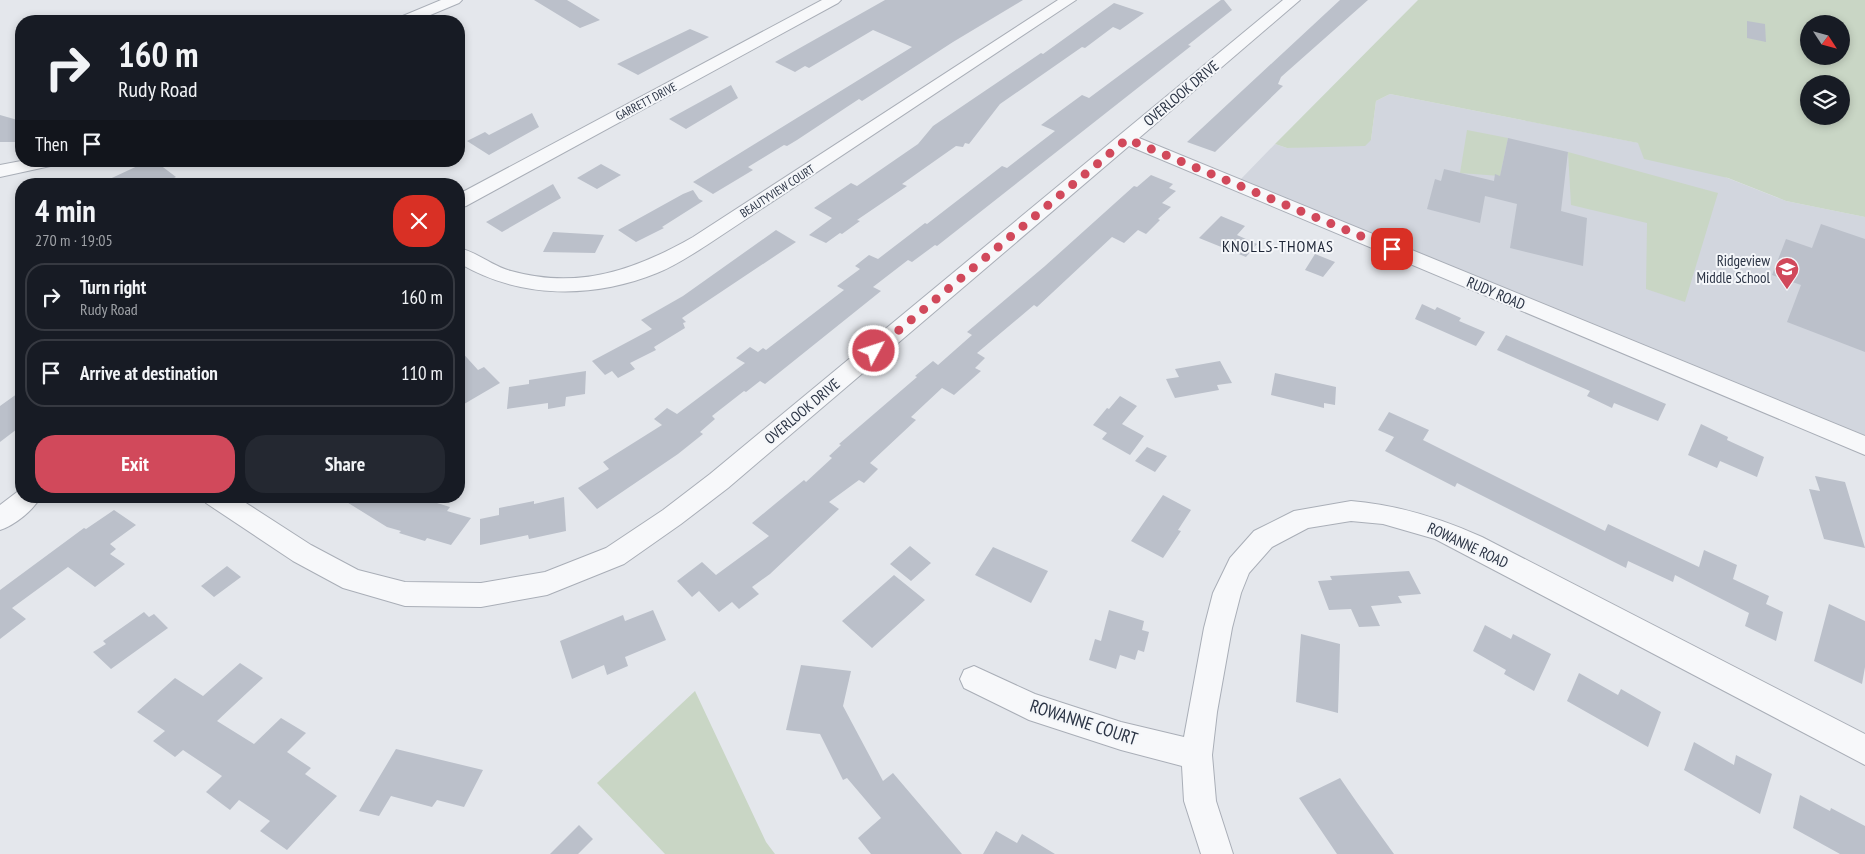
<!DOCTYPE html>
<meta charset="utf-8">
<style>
body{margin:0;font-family:"PT Sans Narrow",sans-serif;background:#242831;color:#f1f3f6;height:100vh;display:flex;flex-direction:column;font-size:19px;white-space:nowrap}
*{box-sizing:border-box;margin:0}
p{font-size:16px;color:#9ea1a6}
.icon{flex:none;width:28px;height:28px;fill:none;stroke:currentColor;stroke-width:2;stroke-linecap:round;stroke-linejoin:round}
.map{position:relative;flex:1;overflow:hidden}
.side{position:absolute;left:15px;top:178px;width:450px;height:325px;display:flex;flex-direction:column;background:#171b24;border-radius:20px;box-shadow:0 2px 8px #0003}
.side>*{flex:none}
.top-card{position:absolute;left:15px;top:15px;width:450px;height:152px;border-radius:20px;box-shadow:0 2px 8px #0003;background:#171b24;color:#f1f3f6;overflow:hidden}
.needle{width:32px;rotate:126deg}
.fabs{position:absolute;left:1800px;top:15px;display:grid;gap:10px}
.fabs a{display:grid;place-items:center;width:50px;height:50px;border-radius:50%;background:#171b24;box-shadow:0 2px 8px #0003;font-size:25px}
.pin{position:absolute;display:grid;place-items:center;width:42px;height:42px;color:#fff;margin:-21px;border-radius:10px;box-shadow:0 2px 8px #0006}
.me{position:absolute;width:55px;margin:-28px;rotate:50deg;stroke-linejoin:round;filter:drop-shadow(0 0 4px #0008)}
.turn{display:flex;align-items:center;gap:18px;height:105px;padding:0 20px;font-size:22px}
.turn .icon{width:65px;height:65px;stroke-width:2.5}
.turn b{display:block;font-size:35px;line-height:42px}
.then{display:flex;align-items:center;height:48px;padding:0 20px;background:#0003;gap:10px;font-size:19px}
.round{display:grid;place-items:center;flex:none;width:52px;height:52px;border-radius:20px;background:#242831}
.headline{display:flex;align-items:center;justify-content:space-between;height:85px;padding:0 20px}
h1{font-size:30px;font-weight:600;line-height:38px}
.cta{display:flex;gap:10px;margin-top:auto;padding:10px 20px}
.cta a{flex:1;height:58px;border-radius:20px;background:#d1495b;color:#fff;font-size:20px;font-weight:600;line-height:58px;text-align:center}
.cta a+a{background:#242831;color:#f1f3f6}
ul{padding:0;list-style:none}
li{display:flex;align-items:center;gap:15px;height:68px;margin:0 10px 8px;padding:0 10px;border:2px solid #363941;border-radius:20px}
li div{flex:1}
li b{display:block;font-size:19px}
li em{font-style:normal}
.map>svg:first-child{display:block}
.built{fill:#d2d6de}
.green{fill:#c9d6c5;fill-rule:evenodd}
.building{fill:#bbc0ca}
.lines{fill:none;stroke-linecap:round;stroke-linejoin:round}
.street-casing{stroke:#a9aeb7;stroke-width:2}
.street{fill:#f7f8fa;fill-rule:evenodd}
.route{stroke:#d1495b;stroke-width:9;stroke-dasharray:0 16.2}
.labels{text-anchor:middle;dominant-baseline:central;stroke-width:4;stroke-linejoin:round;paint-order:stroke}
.far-street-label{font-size:12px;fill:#2b3445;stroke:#f4f6f9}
.street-label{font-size:15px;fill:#2b3445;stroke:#f4f6f9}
.poi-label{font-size:15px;fill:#2b3445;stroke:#f4f6f9;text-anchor:end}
.neighbourhood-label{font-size:16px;letter-spacing:1px;fill:#1d2536;stroke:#f4f6f9}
.near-street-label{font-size:18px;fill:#2b3445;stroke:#f4f6f9}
</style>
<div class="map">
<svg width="1865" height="854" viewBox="0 0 1865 854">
<rect width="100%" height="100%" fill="#e4e7ec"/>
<path class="built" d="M1390,94L1639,143L1786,201L1865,217V440L1240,180L1275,144L1287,148L1371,140L1376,101Z"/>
<path class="green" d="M1418,0H1865V217L1786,201L1728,178L1644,159L1638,143L1390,94L1376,101L1371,140L1365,146L1287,148L1275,144ZM1809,24H1841V56H1809ZM1809,84H1841V116H1809Z
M1467,130L1508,138L1500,176L1460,173Z
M1568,152L1718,193L1685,302L1646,289L1647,223L1571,205Z
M695,691L766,842L775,854H665L597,783Z"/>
<path class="building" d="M534,0H567L600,20L580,28Z
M885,0H1023L953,42L862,101L859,99L797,140L787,146L784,145L748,167L753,170L713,194L693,182L912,47L873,30L809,68L805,66L795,72L775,62Z
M1221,0H1224L1232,10L1188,45L1191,46L937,246L935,245L912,262L908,260L873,287L881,291L765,384L760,381L746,392L744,391L712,416L715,419L700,432L703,434L678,454L597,509L578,488L609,469L603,462L662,425L654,419L667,408L677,414L745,363L736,358L750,347L758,352L763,348L766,350L844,290L837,286L860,269L855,266L869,255L878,259L925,223L927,224L1002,166L1007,168L1055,131L1041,125L1082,95L1089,98Z
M1340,0H1368L1281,77L1278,84L1283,86L1215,152L1187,142Z
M1114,3L1144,13L1120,30L1113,27L1085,48L1082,47L1000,104L969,144L965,143L963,147L956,146L902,184L907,186L857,220L860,221L842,234L840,233L826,243L809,235L832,218L814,208L851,183L857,186L918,144L933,126L1041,53L1043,54Z
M1747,21L1765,24L1766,42L1747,38Z
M690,29L709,37L638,75L617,64Z
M731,85L738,98L686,129L669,119Z
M532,113L539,127L489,155L467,141L485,132L489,135Z
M0,115L21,121V142H0Z
M1508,138L1568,152L1561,211L1587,218L1583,266L1510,248L1517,204L1485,196L1480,223L1427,209L1435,179L1441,181L1444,169L1494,181L1495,174L1500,176Z
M155,161L176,177L162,184H99L146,162L149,164Z
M601,164L621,175L597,189L577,178Z
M1151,175L1173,184L1169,188L1176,191L1162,203L1171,207L1158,219L1160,220L1146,234L1138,230L1124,243L1112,237L1037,307L1034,305L977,353L985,358L975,368L981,371L954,395L942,388L911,417L916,420L870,463L878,469L864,483L859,480L829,502L839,509L770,574L752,587L759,594L739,609L732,602L719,612L699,591L692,597L677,581L702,562L716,575L769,536L752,523L804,480L806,482L832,458L829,456L841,445L839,444L917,377L915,376L933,361L938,365L972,335L967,332L1045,266L1134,186L1137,187Z
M553,184L561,198L502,232L486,222Z
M693,190L699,199L703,201L662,227L664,228L636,242L618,230L683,194Z
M1221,216L1245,226L1237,235L1257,244L1246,257L1199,238Z
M1821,224L1865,239V352L1787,322L1801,285L1772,275L1786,239L1812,248Z
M776,230L796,242L682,318L686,322L683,323L685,328L654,347L656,350L630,363L635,369L618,378L612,371L605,375L592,361L652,329L641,320L683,296Z
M553,232L604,235L595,253L543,252Z
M1315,254L1335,262L1323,277L1305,270Z
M1422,304L1435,310L1437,307L1461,318L1459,321L1485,332L1476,346L1415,319Z
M1506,335L1666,404L1658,421L1614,403L1612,408L1587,396L1590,391L1497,350Z
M459,349L478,370L484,367L500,383L459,407Z
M1220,361L1232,383L1217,385L1219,390L1175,398L1166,379L1179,377L1175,369Z
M586,371L585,394L566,397L565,406L548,409V403L507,409L509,387L529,384V380Z
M1275,373L1336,387L1335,405L1324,403V408L1271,395Z
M21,391V426L0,442V406Z
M1120,396L1137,406L1122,424L1144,436L1130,455L1102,439L1107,433L1093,425L1107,408L1109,409Z
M1389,412L1429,430L1423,440L1605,531L1608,524L1699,567L1704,550L1737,565L1733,579L1769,596L1766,604L1783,612L1776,641L1745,626L1749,613L1675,575L1673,582L1628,561L1626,568L1457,483L1455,487L1385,451L1394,437L1378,430Z
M1701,424L1728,437L1727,440L1764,457L1757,477L1720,461L1717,468L1688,455Z
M1147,447L1167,456L1155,472L1135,461Z
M1815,476L1845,482L1865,548L1824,539L1809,489L1820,491Z
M1163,495L1191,510L1178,530L1181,531L1163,558L1131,541Z
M337,496H414L450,507L447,511L471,518L451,545L427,538L425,541L399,533L401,531L387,527Z
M564,497L566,531L529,539L528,535L480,545V519L499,515V508L534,501V504Z
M114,510L136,525L110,544L116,549L110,554L125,564L95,587L68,567L12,608L26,619L0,639V590L84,528L86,529Z
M910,546L931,563L911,581L890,564Z
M993,547L1048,571L1031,603L975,575Z
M227,566L241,577L214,597L201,586Z
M1409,571L1421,594L1398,596L1402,603L1371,606L1380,626L1359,627L1351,609L1329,610L1318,581L1332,580L1330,576Z
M894,575L925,600L872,648L842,621Z
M1829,604L1865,621V667L1862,684L1814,661Z
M653,610L666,640L625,657L628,666L607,675L604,665L572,679L560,641L623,615L625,621Z
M1109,610L1144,621L1142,630L1149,632L1144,652L1138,650L1135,660L1120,655L1116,669L1089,660L1095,639L1101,641Z
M144,612L149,617L154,614L168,628L111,669L93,652L106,644L103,641Z
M1485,625L1511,639L1513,634L1551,654L1534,691L1504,674L1506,670L1473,651Z
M1301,634L1340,644L1338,713L1296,702Z
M240,663L263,678L217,721L254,744L281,718L306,733L287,752L311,768L305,774L337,796L287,850L260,831L270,821L239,800L230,810L206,792L222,776L183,750L175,757L153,741L165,731L137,712L175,678L203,696Z
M801,665L851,671L843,706L883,781L893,773L962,854H871L858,838L881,818L847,778L843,780L820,734L786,730Z
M1579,673L1618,695L1621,689L1661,712L1648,747L1567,701Z
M1694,742L1734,765L1736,755L1772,774L1760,814L1684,770Z
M396,749L483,770L464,807L437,800L432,807L391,796L379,816L359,811Z
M1340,778L1358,804L1394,854H1337L1299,798Z
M1800,795L1830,811L1831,808L1865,826V854H1840L1793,828Z
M579,825L593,839L578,854H550Z
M996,831L1017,843L1022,834L1055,854H983Z"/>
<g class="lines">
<g class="street-casing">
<path id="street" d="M441,0H462L459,3L416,21H395L398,18Z
M822,0H841L838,3L466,206L459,208V194Z
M1058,0H1076L707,245C691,255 675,266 657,273C593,299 519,299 459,263V248C477,252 492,266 511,271C579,290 635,270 693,237Z
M1283,0H1300L1139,138L1865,436V455L1129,146L728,488L681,524L624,564L547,595L481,607L405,606L343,588L293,561L206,503L203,496H235L311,545L358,570L405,582L481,583L545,572L606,548L663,510L710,474Z
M21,161H58L55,165L0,177V165Z
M21,489V496H41C34,510 15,525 0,530V505Z
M1351,501C1398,505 1440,518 1482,537L1865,734V765L1435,539L1383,524L1351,521L1308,528L1272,547L1249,573L1241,593L1232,628L1217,712L1212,755L1216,801L1233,854H1201L1184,801L1182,766L1121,750L1029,720L964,688L960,679L964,670L974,666L1035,694L1121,722L1184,737L1204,628L1213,593L1230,558L1254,531L1294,511Z"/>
</g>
<use href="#street" class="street"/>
</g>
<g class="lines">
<path class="route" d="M874,351L1127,139L1392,249"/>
</g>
<defs>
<g id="school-pin" transform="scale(1.25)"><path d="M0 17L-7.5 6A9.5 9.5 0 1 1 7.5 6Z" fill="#d1495b" stroke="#f4f6f9"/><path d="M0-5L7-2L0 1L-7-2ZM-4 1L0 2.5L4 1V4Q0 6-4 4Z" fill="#fff"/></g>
</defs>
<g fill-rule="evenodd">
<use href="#school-pin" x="1787" y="269"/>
</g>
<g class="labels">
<g class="far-street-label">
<text transform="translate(646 101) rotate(-28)">GARRETT DRIVE</text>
<text transform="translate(777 191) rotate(-33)">BEAUTYVIEW COURT</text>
</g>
<g class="street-label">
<text transform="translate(1181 93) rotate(-40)">OVERLOOK DRIVE</text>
<text transform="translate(1496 293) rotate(23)">RUDY ROAD</text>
<text transform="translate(802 411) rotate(-40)">OVERLOOK DRIVE</text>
<text transform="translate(1468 545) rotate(25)">ROWANNE ROAD</text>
</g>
<g class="poi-label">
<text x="1770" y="260">Ridgeview<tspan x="1770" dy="17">Middle School</tspan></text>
</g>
<g class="neighbourhood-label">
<text x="1278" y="246">KNOLLS-THOMAS</text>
</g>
<g class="near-street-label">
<text transform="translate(1084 722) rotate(18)">ROWANNE COURT</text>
</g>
</g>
</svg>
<div class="fabs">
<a><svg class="needle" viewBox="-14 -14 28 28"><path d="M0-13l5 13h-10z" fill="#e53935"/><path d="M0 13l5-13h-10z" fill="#9ea1a6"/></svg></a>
<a><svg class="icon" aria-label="layers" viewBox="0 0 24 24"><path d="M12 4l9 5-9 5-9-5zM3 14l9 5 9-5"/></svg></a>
</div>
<div class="pin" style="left:1392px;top:249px;background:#d93025"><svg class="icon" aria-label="arrive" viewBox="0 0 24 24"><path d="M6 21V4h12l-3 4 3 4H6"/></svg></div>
<svg class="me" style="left:874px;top:351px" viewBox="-20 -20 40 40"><circle r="17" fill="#d1495b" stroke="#fff" stroke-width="3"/><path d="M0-11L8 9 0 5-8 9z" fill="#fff"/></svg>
<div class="top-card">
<div class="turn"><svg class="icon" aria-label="right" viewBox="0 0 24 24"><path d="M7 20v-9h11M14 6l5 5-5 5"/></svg><div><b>160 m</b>Rudy Road</div></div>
<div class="then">Then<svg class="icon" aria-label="arrive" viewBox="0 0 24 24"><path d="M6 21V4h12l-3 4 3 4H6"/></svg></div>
</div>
<section class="side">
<div class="headline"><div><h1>4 min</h1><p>270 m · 19:05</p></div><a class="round" style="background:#d93025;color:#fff"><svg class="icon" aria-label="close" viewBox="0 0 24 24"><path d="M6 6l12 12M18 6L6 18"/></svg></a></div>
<ul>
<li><svg class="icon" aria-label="right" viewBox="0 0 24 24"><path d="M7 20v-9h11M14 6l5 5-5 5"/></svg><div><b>Turn right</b><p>Rudy Road</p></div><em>160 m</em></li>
<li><svg class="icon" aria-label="arrive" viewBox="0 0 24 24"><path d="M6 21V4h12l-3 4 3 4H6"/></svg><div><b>Arrive at destination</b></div><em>110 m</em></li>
</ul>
<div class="cta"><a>Exit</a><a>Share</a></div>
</section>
</div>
